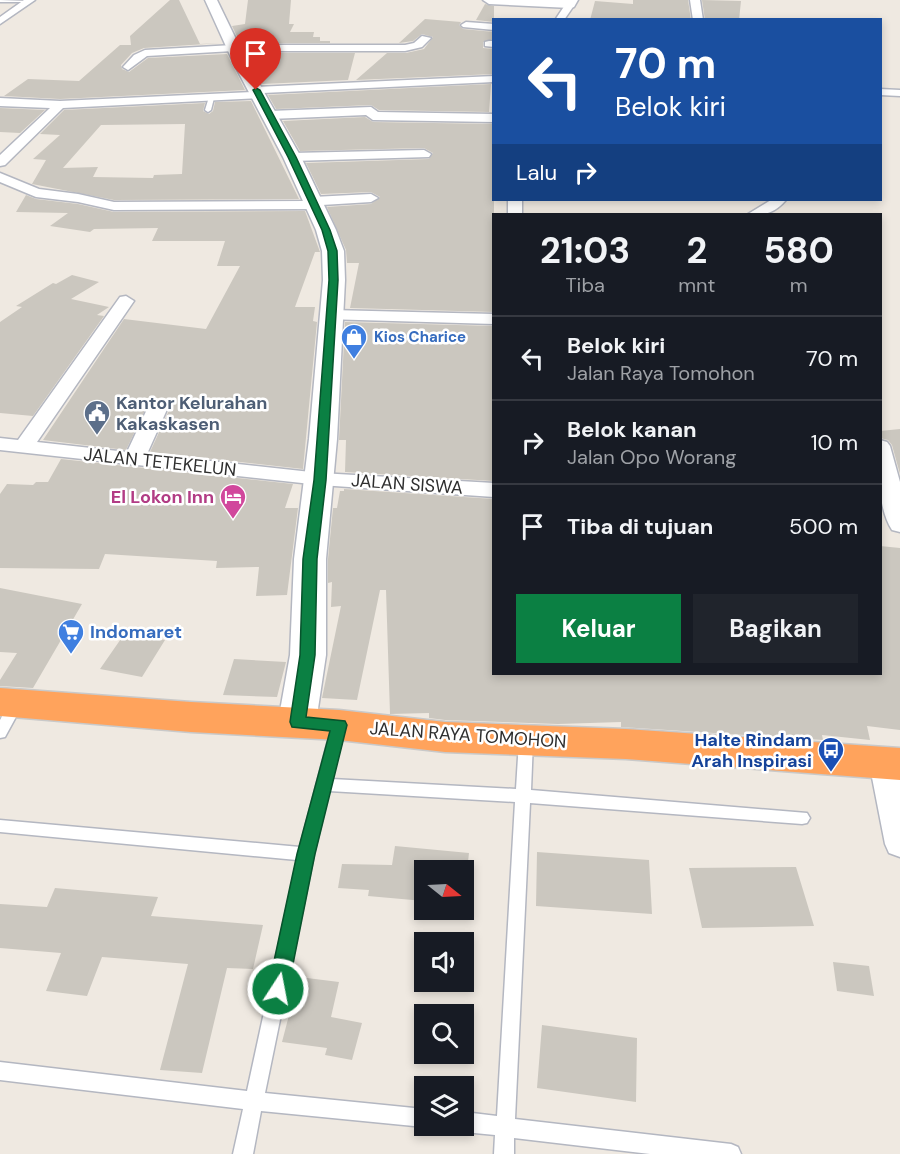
<!DOCTYPE html>
<html lang="id">
<style>
body{margin:0;font-family:"DM Sans",sans-serif;background:#20242c;color:#f1f3f6;height:100vh;display:flex;flex-direction:column;font-size:22px;white-space:nowrap}
*{box-sizing:border-box;margin:0}
p{font-size:20px;color:#9ea1a6}
.icon{flex:none;width:33px;height:33px;fill:none;stroke:currentColor;stroke-width:2;stroke-linecap:round;stroke-linejoin:round}
.map{position:relative;flex:1;overflow:hidden}
.drawer{position:absolute;left:492px;top:213px;width:390px;height:462px;display:flex;flex-direction:column;background:#171b24;border-radius:0px;box-shadow:0 3px 9px #0003}
.drawer>*{flex:none}
.guide{position:absolute;left:492px;top:18px;width:390px;height:183px;border-radius:0px;box-shadow:0 3px 9px #0003;background:#1a4fa0;color:#fff;overflow:hidden}
.needle{width:39px;rotate:108deg}
.controls{position:absolute;left:414px;top:860px;display:grid;gap:12px}
.controls a{display:grid;place-items:center;width:60px;height:60px;border-radius:0px;background:#171b24;box-shadow:0 3px 9px #0003;font-size:30px}
.pin{position:absolute;display:grid;place-items:center;width:51px;height:51px;color:#fff;margin:-62px -26px;border-radius:50% 50% 50% 0;rotate:-45deg;box-shadow:0 0 6px #0007}
.pin .icon{rotate:45deg}
.me{position:absolute;width:66px;margin:-33px;rotate:11deg;stroke-linejoin:round;filter:drop-shadow(0 0 4px #0008)}
.turn{display:flex;align-items:center;gap:21px;height:126px;padding:0 24px;font-size:27px}
.turn .icon{width:78px;height:78px;stroke-width:2.5}
.turn b{display:block;font-size:42px;line-height:51px}
.then{display:flex;align-items:center;height:57px;padding:0 24px;background:#0003;gap:12px;font-size:22px}
.eta{display:flex;justify-content:space-evenly;align-items:center;height:102px;text-align:center}
.eta b{font-size:36px;font-weight:700;line-height:42px}
.cta{display:flex;gap:12px;margin-top:auto;padding:12px 24px}
.cta a{flex:1;height:69px;border-radius:0px;background:#0b8043;color:#fff;font-size:24px;font-weight:700;line-height:69px;text-align:center}
.cta a+a{background:#20242c;color:#f1f3f6}
ul{padding:0;list-style:none}
li{display:flex;align-items:center;gap:18px;height:84px;padding:0 24px;border-top:2px solid #363941}
li div{flex:1}
li b{display:block;font-size:22px}
li em{font-style:normal}
.map>svg:first-child{display:block}
.building{fill:#cbc7bf;fill-rule:evenodd}
.lines{fill:none;stroke-linecap:round;stroke-linejoin:round}
.lane-casing{stroke:#b4b7c1;stroke-width:3}
.street-casing{stroke:#b4b7c1;stroke-width:3}
.secondary-casing{stroke:#b4b7c1;stroke-width:3}
.highway-casing{stroke:#c9c9c9;stroke-width:3}
.lane{fill:#fff;fill-rule:evenodd}
.street{fill:#fff;fill-rule:evenodd}
.secondary{fill:#fff;fill-rule:evenodd}
.highway{fill:#ffa35c;fill-rule:evenodd}
.route{fill:#0b8043;stroke:#07532c;stroke-width:1.5}
.labels{text-anchor:middle;dominant-baseline:central;stroke-width:5;stroke-linejoin:round;paint-order:stroke}
.far-shop-label{font-size:15px;font-weight:bold;fill:#366cbe;stroke:#fff;text-anchor:start}
.service-label{font-size:18px;font-weight:bold;fill:#4e5e75;stroke:#fff;text-anchor:start}
.street-label{font-size:18px;fill:#2e2e2e;stroke:#fff}
.hotel-label{font-size:18px;font-weight:bold;fill:#b23c85;stroke:#fff;text-anchor:end}
.shop-label{font-size:18px;font-weight:bold;fill:#366cbe;stroke:#fff;text-anchor:start}
.transit-label{font-size:18px;font-weight:bold;fill:#164399;stroke:#fff;text-anchor:end}
</style>
<div class="map">
<svg width="900" height="1154" viewBox="0 0 900 1154">
<rect width="100%" height="100%" fill="#efe9e1"/>
<path class="building" d="M170,0H179L200,44L222,43L144,48L132,53L121,65L122,69L129,72L148,58L227,54L245,90L60,99L4,96L28,79L79,81L120,45H131L130,36Z
M248,0H291L289,24H294L290,32H314L313,37H320V41H330V43H240L232,26L245,24Z
M633,0H688L691,20H590L595,1L633,4Z
M702,0L741,1L739,20H705Z
M485,4L494,6V22L476,20Z
M425,19L461,22L459,25L463,29L494,32V39L483,42V48L494,49V74L356,80L387,53H406L424,49L433,37L422,34L413,41L399,43Z
M245,53H355L348,80L262,84Z
M491,84L489,112L379,110L371,105L276,109L268,95Z
M251,101L299,199L114,200L32,184L46,160L33,159L60,135L40,134L64,110L205,103L203,111L209,114L213,111L215,102ZM185,124L182,174L154,175L153,178L93,177L98,167L63,168L101,125Z
M0,108L45,110L20,133L0,132Z
M365,117L373,122L494,124V312L350,308L359,263H347L346,250L327,207L371,204L380,197L371,192L321,194L306,163L429,159L433,153L424,148L300,151L283,121Z
M26,195L36,199L78,204L114,212L305,211L320,252H315L295,307H315L313,321L317,322L303,469L150,452L171,406L166,399L150,400L126,450L43,440L124,319L206,329L240,266H217L225,241H152L158,228L94,229L90,232L50,226L68,213L16,212Z
M72,275L99,282L71,299L109,307L97,315L104,316L33,416L0,413V322L22,307L16,306L53,283L56,284Z
M345,322L494,326V481L345,472L346,440H339Z
M900,429V474L892,445L888,440L880,438V431Z
M61,459L293,484L285,508H298L287,595L256,596L259,567L216,568L217,561L105,554L99,569L0,568V494L7,484L33,485L36,482H48Z
M344,489L494,499V674H880V546L900,548V730L867,726L870,740L822,735L823,740L621,727V722L558,724L445,720L429,718V713L390,714L386,590H380L357,700L322,698L341,606L331,607L332,582L328,583V559L333,508H337L340,491H344Z
M0,588L82,604L33,688L0,686V680L17,653L0,652Z
M125,633L165,640L142,677L100,669Z
M234,659L286,662L277,697L223,695Z
M395,846L469,853L467,870H424V901L368,896L369,890L338,888L342,864L392,865Z
M537,852L649,860L652,914L536,906Z
M796,867L814,926L702,928L689,868Z
M55,888L158,897L151,916L263,925L253,969L227,968L202,1073L160,1070L188,964L102,957L87,996L46,991L61,953L0,948V904L47,907Z
M833,962L869,966L874,996L837,991Z
M299,977L339,982L331,1017L362,1023L352,1060L325,1055L327,1048L282,1042Z
M542,1025L637,1038L636,1102L537,1088Z"/>
<g class="lines">
<g class="lane-casing">
<path id="lane" d="M0,0L28,1L30,2H0Z
M209,97L214,98L211,110L208,112L205,110Z
M16,699L21,700L23,704L5,737L0,738V720L11,700Z
M339,720L344,721L346,725L332,779L516,789L519,741L521,737L526,735L531,737L533,741L531,790L807,813L810,818L807,823L802,824L530,803L515,1119L731,1144L738,1147L741,1154H650L514,1138V1154H494L495,1135L464,1132L457,1129L456,1125H464V1112L497,1116L515,802L329,791L314,854L265,1093L424,1109V1125H430L424,1127L261,1111L253,1154H233L243,1109L0,1080V1062L247,1091L297,860L0,832V820L300,847L332,725L334,721Z"/>
</g>
<g class="street-casing">
<path id="street" d="M24,0H35L0,24V17Z
M690,0H700L703,20H693Z
M567,2L575,4L564,20H555Z
M466,22L494,24V30L463,27L461,25Z
M422,36L431,38L422,47L405,51H233L147,56L128,70L123,67L134,55L145,50L233,45H405L414,43Z
M489,41H494V47L485,46V42Z
M494,76V82L263,93V97L259,98L63,108L5,165L0,166V155L50,108L0,106V98L60,101L252,92V88L256,87Z
M880,89L900,90V96L880,95Z
M371,107L378,112L494,114V122L373,120L366,115L270,119L264,115L270,111Z
M424,150L431,154L429,157L292,161L285,157L292,153Z
M0,173L39,189L78,194L114,202L306,201L313,197L371,194L378,198L371,202L322,205L315,209L114,210L78,202L36,197L0,182Z
M508,200H522V214H508Z
M771,200H786C775,213 764,216 748,214Z
M126,296L134,301L37,442L127,452L149,405L152,401H166L169,405L147,454L320,473L494,483V497L320,485L0,450V438L18,440L120,297Z
M331,310L494,314V324L325,319L322,315L325,311Z
M880,440L887,442L890,446L900,482V532L892,530C876,505 880,468 880,440Z
M883,750L893,754L900,774V857L889,853L885,844L869,762L873,754Z"/>
</g>
<g class="secondary-casing">
<path id="secondary" d="M205,0H217L248,64L301,157L336,230L344,251L345,280L337,439L326,559V655L316,722L310,732L297,737L284,732L278,722L290,655L294,559L309,439L323,280L322,251L316,230L283,157L234,64Z
M483,0H578L574,7L570,8L489,4Z"/>
</g>
<g class="highway-casing">
<path id="highway" d="M0,688L191,702L339,710L445,722L626,729L900,748V780L626,759L445,752L339,740L191,732L0,716Z"/>
</g>
<use href="#lane" class="lane"/>
<use href="#street" class="street"/>
<use href="#secondary" class="secondary"/>
<use href="#highway" class="highway"/>
</g>
<path class="route" d="M256,88L260,90L296,157L330,230L337,251L338,280L326,480L317,559L315,655L306,717L345,721L347,725L315,854L288,989L285,996L278,999L271,996L268,989L297,854L330,731L292,727L290,722L300,655L303,559L314,480L329,280L328,251L322,230L288,157L253,90Z"/>
<defs>
<g id="shop-pin" transform="scale(1.35)"><path d="M0 17L-7.5 6A9.5 9.5 0 1 1 7.5 6Z" fill="#3f7fe0" stroke="#fff"/><path d="M-5-2.5h2.3a2.7 3.5 0 0 1 5.4 0H5L5.5 6h-11ZM-1.5-2.5h3a1.5 2.3 0 0 0-3 0Z" fill="#fff"/></g>
<g id="civic-pin" transform="scale(1.35)"><path d="M0 17L-7.5 6A9.5 9.5 0 1 1 7.5 6Z" fill="#5c6f8a" stroke="#fff"/><path d="M-.6-6.5H3V-4.5H.6V-3L4-1V1h2V6H-6V1h2V-1L-.6-3ZM-1.2 2.5V6h2.4V2.5Z" fill="#fff"/></g>
<g id="hotel-pin" transform="scale(1.35)"><path d="M0 17L-7.5 6A9.5 9.5 0 1 1 7.5 6Z" fill="#d1479c" stroke="#fff"/><path d="M-6-4.5h1.5V1H6V5H4.5V3h-9V5H-6ZM-4 0a1.8 1.8 0 1 1 3.6 0ZM.5 0V-2.5h3Q6-2.5 6 0Z" fill="#fff"/></g>
<g id="supermarket-pin" transform="scale(1.35)"><path d="M0 17L-7.5 6A9.5 9.5 0 1 1 7.5 6Z" fill="#3f7fe0" stroke="#fff"/><path d="M-6-5.5h2.5l.6 2H6L4.5 2H-2.5L-4.4-4H-6ZM-1.5 3.2a1.3 1.3 0 1 0 .1 0ZM3 3.2a1.3 1.3 0 1 0 .1 0Z" fill="#fff"/></g>
<g id="bus-pin" transform="scale(1.35)"><path d="M0 17L-7.5 6A9.5 9.5 0 1 1 7.5 6Z" fill="#1a4fb4" stroke="#fff"/><path d="M-5-6H5V4H4V6H2V4H-2V6H-4V4H-5ZM-3.5-4V0h7V-4ZM-3.5 1.2v1.5H-2V1.2ZM2 1.2v1.5H3.5V1.2Z" fill="#fff"/></g>
</defs>
<g fill-rule="evenodd">
<use href="#shop-pin" x="354" y="337"/>
<use href="#civic-pin" x="97" y="413"/>
<use href="#hotel-pin" x="233" y="497"/>
<use href="#supermarket-pin" x="71" y="632"/>
<use href="#bus-pin" x="831" y="750"/>
</g>
<g class="labels">
<g class="far-shop-label">
<text x="374" y="337">Kios Charice</text>
</g>
<g class="service-label">
<text x="116" y="403">Kantor Kelurahan<tspan x="116" dy="21">Kakaskasen</tspan></text>
</g>
<g class="street-label">
<text transform="translate(160 462) rotate(6)">JALAN TETEKELUN</text>
<text transform="translate(407 484) rotate(4)">JALAN SISWA</text>
<text transform="translate(468 735) rotate(4)">JALAN RAYA TOMOHON</text>
</g>
<g class="hotel-label">
<text x="214" y="497">El Lokon Inn</text>
</g>
<g class="shop-label">
<text x="90" y="632">Indomaret</text>
</g>
<g class="transit-label">
<text x="812" y="740">Halte Rindam<tspan x="812" dy="21">Arah Inspirasi</tspan></text>
</g>
</g>
</svg>
<div class="controls">
<a><svg class="needle" viewBox="-14 -14 28 28"><path d="M0-13l5 13h-10z" fill="#e53935"/><path d="M0 13l5-13h-10z" fill="#9ea1a6"/></svg></a>
<a><svg class="icon" aria-label="sound" viewBox="0 0 24 24"><path d="M4 9h4l5-4v14l-5-4H4zM17 9q2 3 0 6"/></svg></a>
<a><svg class="icon" aria-label="search" viewBox="0 0 24 24"><circle cx="10" cy="10" r="6"/><path d="M15 15l6 6"/></svg></a>
<a><svg class="icon" aria-label="layers" viewBox="0 0 24 24"><path d="M12 4l9 5-9 5-9-5zM3 14l9 5 9-5"/></svg></a>
</div>
<div class="pin" style="left:256px;top:90px;background:#d93025"><svg class="icon" aria-label="arrive" viewBox="0 0 24 24"><path d="M6 21V4h12l-3 4 3 4H6"/></svg></div>
<svg class="me" style="left:278px;top:989px" viewBox="-20 -20 40 40"><circle r="17" fill="#0b8043" stroke="#fff" stroke-width="3"/><path d="M0-11L8 9 0 5-8 9z" fill="#fff"/></svg>
<div class="guide">
<div class="turn"><svg class="icon" aria-label="left" viewBox="0 0 24 24"><path d="M17 20v-9H6M10 6l-5 5 5 5"/></svg><div><b>70 m</b>Belok kiri</div></div>
<div class="then">Lalu<svg class="icon" aria-label="right" viewBox="0 0 24 24"><path d="M7 20v-9h11M14 6l5 5-5 5"/></svg></div>
</div>
<section class="drawer">
<div class="eta">
<div><b>21:03</b><p>Tiba</p></div>
<div><b>2</b><p>mnt</p></div>
<div><b>580</b><p>m</p></div>
</div>
<ul>
<li><svg class="icon" aria-label="left" viewBox="0 0 24 24"><path d="M17 20v-9H6M10 6l-5 5 5 5"/></svg><div><b>Belok kiri</b><p>Jalan Raya Tomohon</p></div><em>70 m</em></li>
<li><svg class="icon" aria-label="right" viewBox="0 0 24 24"><path d="M7 20v-9h11M14 6l5 5-5 5"/></svg><div><b>Belok kanan</b><p>Jalan Opo Worang</p></div><em>10 m</em></li>
<li><svg class="icon" aria-label="arrive" viewBox="0 0 24 24"><path d="M6 21V4h12l-3 4 3 4H6"/></svg><div><b>Tiba di tujuan</b></div><em>500 m</em></li>
</ul>
<div class="cta"><a>Keluar</a><a>Bagikan</a></div>
</section>
</div>
